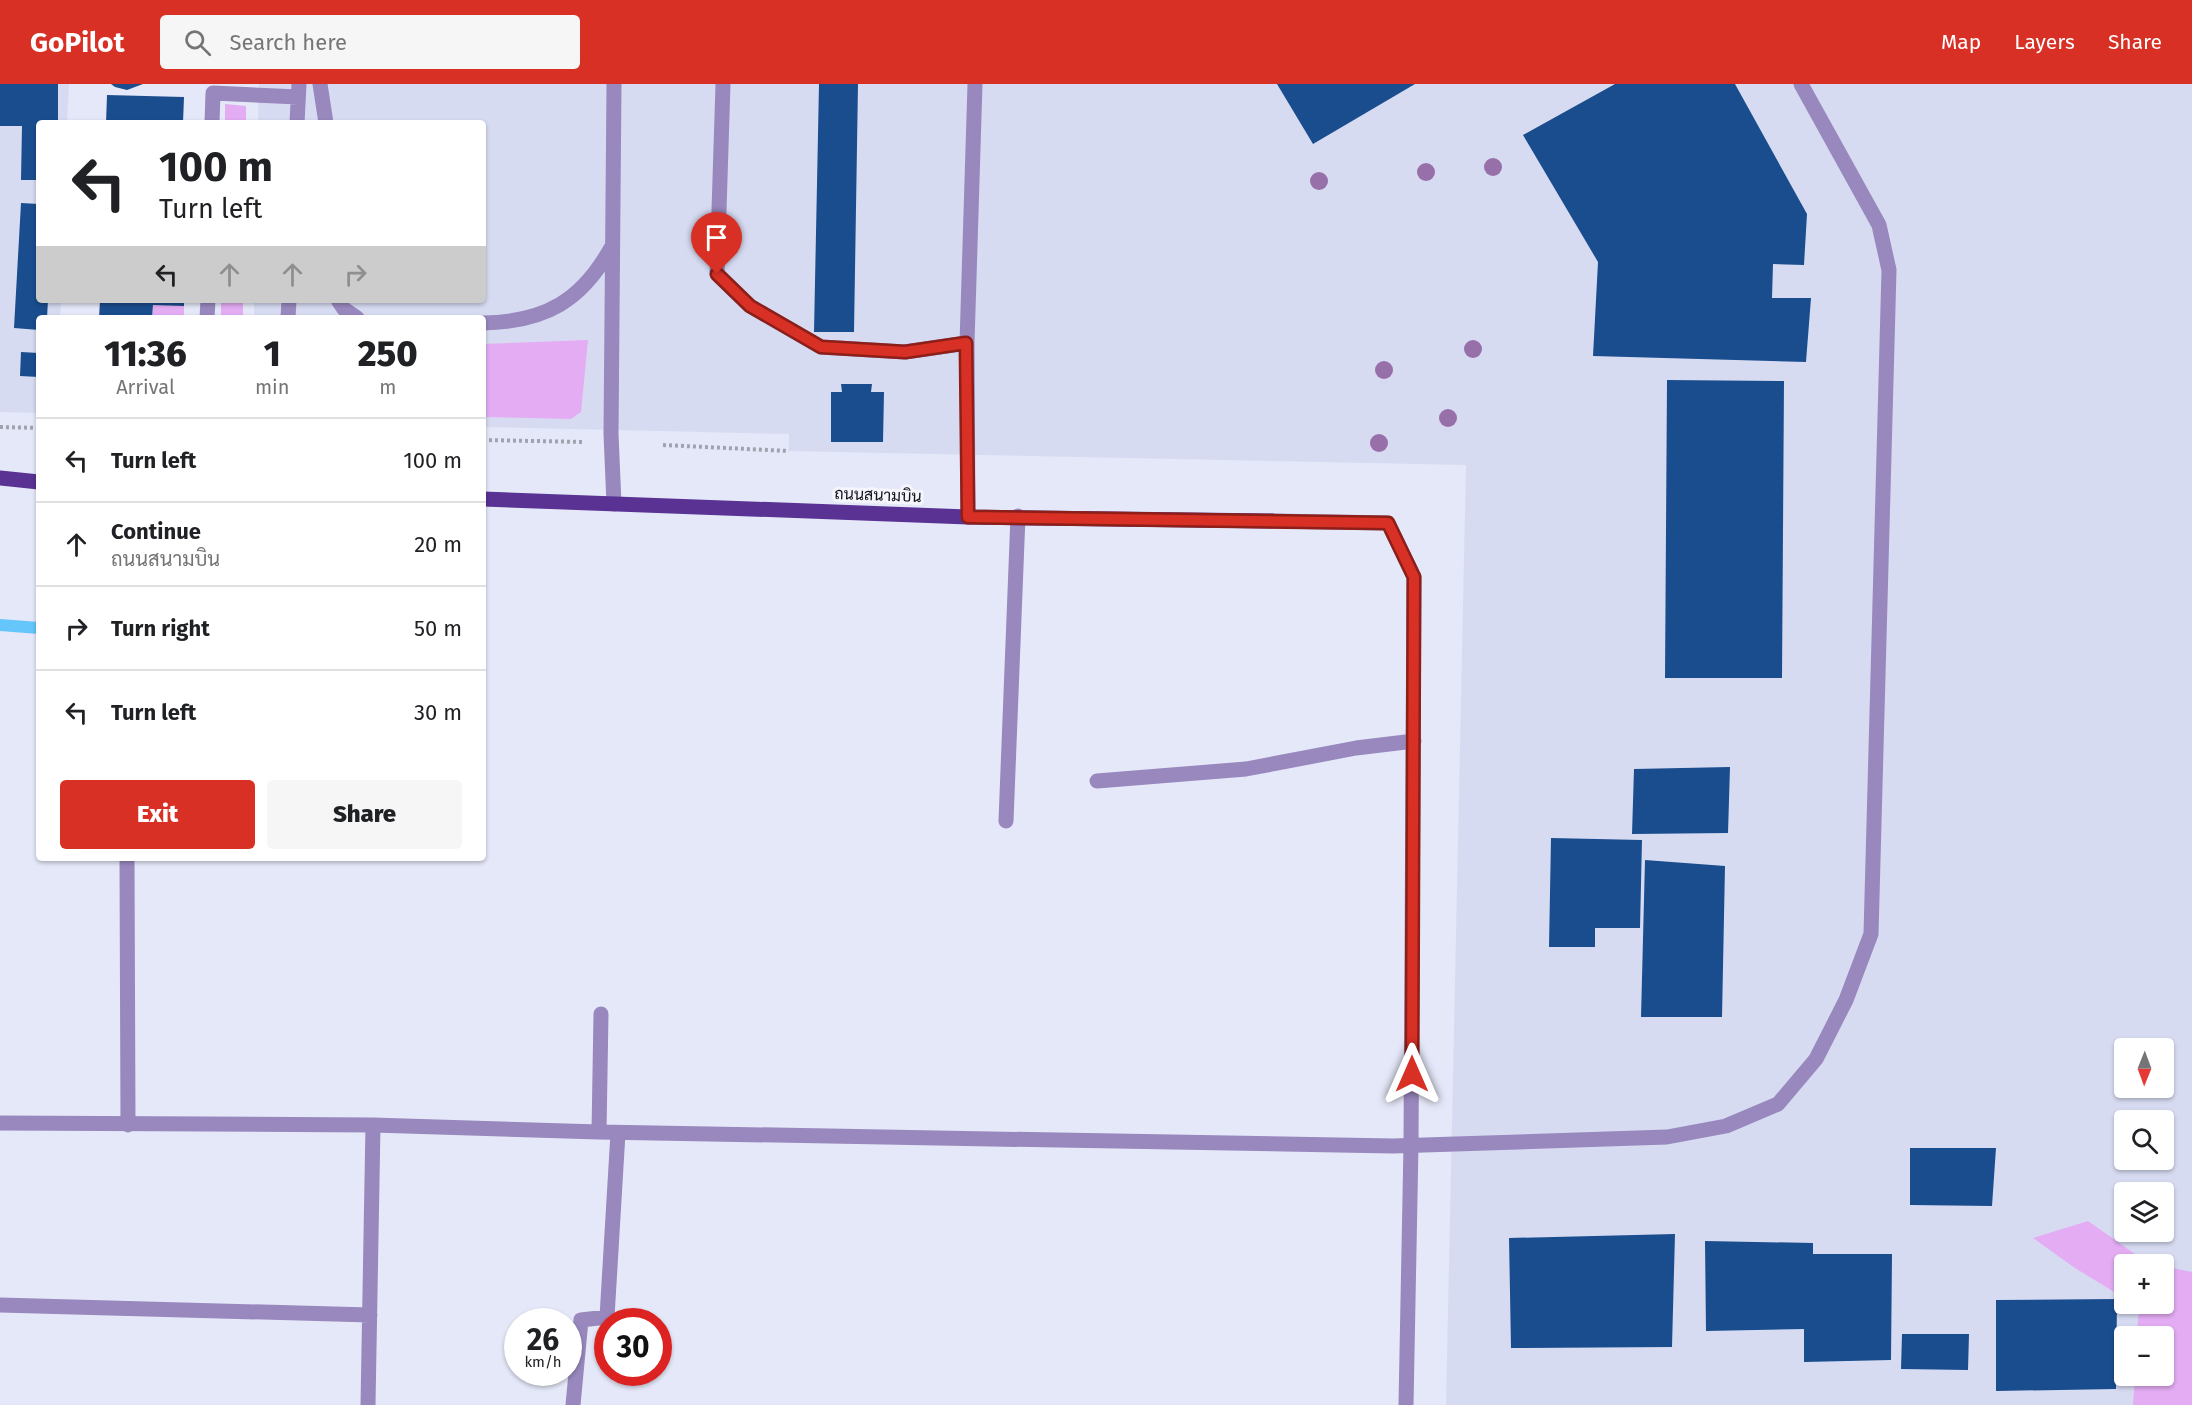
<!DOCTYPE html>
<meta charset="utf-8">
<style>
body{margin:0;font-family:"Fira Sans",Sarabun,sans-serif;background:#f6f6f6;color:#202124;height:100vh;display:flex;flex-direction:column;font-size:22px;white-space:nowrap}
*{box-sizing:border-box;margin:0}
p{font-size:20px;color:#757577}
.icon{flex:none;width:33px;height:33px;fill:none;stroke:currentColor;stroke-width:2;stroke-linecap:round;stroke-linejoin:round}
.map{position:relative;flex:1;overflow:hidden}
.panel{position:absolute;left:36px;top:231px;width:450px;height:546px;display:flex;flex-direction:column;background:#fff;border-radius:6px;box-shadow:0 2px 4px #0004}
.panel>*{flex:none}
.banner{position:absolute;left:36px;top:36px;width:450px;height:183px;border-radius:6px;box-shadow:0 2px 4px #0004;background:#fff;color:#202124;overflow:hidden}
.needle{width:39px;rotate:181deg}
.fabs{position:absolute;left:2114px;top:954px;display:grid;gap:12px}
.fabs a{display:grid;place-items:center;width:60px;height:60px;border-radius:6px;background:#fff;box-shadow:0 2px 4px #0004;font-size:30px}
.speed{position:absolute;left:504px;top:1224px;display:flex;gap:12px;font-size:30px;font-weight:700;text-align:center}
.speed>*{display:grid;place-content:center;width:78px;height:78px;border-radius:50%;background:#fff;box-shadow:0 2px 4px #0004;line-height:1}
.speed small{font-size:15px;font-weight:400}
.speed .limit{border:9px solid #d22;background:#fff;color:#111}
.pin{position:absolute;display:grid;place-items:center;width:51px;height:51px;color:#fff;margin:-62px -26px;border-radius:50% 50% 50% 0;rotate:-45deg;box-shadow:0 0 6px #0007}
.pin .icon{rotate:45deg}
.me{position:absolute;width:66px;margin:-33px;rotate:0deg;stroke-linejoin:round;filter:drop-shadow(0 0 4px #0008)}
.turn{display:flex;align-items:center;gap:21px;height:126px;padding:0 24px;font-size:27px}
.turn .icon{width:78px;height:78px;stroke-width:2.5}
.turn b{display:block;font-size:42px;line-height:51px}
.lanes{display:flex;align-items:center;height:57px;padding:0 24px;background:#0003;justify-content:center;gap:30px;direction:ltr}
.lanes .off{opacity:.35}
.eta{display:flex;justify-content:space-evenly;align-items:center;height:102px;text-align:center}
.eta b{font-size:36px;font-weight:800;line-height:42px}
.cta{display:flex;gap:12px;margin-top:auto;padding:12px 24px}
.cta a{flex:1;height:69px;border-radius:6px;background:#d93025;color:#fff;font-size:24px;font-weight:800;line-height:69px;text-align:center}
.cta a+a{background:#f6f6f6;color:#202124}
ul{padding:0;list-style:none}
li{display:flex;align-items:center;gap:18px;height:84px;padding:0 24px;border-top:2px solid #e0e0e0}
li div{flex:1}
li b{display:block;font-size:22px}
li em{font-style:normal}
header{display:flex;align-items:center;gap:36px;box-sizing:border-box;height:84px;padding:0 30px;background:#d93025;color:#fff}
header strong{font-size:28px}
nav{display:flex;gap:33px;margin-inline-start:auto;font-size:21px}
.search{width:420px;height:54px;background:#f6f6f6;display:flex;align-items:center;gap:15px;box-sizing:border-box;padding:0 21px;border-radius:6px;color:#757577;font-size:22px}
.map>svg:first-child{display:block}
.built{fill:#d7dbf2;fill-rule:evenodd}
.green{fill:#e3acf3}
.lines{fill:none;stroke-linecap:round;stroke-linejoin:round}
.stream{stroke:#65c6fc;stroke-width:12}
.building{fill:#1a4d8e}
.path{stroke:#a0a3af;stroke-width:4;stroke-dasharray:3 3;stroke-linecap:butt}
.minor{stroke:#9888be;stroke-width:15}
.major{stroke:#593294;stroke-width:15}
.tree{fill:#9770a9}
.route-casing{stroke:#8d1f18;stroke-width:15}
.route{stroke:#d93025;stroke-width:10}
.labels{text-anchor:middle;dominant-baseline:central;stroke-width:6;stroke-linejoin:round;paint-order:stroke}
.street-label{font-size:16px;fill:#111217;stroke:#f5f6fd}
</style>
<header>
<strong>GoPilot</strong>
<div class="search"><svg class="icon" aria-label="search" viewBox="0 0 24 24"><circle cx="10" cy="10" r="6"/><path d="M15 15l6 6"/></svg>Search here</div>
<nav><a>Map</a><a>Layers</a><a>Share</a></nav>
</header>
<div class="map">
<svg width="2192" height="1321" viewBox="0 0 2192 1321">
<rect width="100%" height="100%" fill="#e5e8f8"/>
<path class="built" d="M0,0H69L67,39H39V216H61L60,234H39V329L0,328Z
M259,0H2192V1321H1446L1466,381L789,367V350L483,343V234H254V216H483V39H258ZM2124,964H2163V1004H2124ZM2124,1036H2163V1076H2124ZM2124,1108H2163V1148H2124ZM2124,1180H2163V1220H2124ZM2124,1252H2163V1292H2124Z"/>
<path class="green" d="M225,20L246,22V39H225Z
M184,216V234H152L153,221Z
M221,216H243V234H221Z
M588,256L581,328L571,335L483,333V260Z
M2088,1137L2145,1177L2158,1180H2124V1214L2075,1184L2033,1154Z
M2163,1182L2192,1188V1321H2133L2135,1292H2163V1252H2137L2139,1223L2134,1220H2163Z"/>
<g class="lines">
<path class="stream" d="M0,541L39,544"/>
</g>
<path class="building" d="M0,0H58V39H39V96H21L22,42H0Z
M111,0H143L127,6L115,3Z
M819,0H858L854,248H814Z
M1277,0H1415L1313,60Z
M1615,0H1735L1807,130L1804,181L1773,180L1772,214H1811L1806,278L1593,272L1598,178L1523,51Z
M107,11L184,13L183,39H106Z
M21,119L39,120V216H48L47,234H39V246L14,244Z
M100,216H184V222L153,221L152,234H99Z
M21,268L39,269V293L20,292Z
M1667,296L1784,297L1782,594H1665Z
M841,300H872L871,308H884L883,358H831V308H842Z
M1730,683L1728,749L1632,750L1634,685Z
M1551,754L1642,756L1640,844H1595V863H1549Z
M1645,776L1725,782L1722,933H1641Z
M1910,1064H1996L1992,1122L1910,1121Z
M1675,1150L1672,1263L1511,1264L1509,1154Z
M1705,1157L1813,1159V1170H1892L1891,1276L1804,1278V1245L1706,1247Z
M2117,1215L2116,1305L1996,1307V1216Z
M1902,1250H1969L1968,1286L1901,1285Z"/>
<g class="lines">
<path class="path" d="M0,343L39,344
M483,356L585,358
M663,361L789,367"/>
<path class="minor" d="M320,0L326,39
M723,0L717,190L750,222L821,263L905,268L967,259
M212,39L213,9L298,13
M297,39L299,0
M338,216L344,225L357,234
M207,234L208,216
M288,234L289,216
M483,239C545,238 582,217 612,162
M614,420L611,350L614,0
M968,433L967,259L975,0
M1272,437L1388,439L1414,493L1411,1061L1406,1321
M1097,697L1246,685L1356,664L1414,657
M1006,737L1018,432
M127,774L128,1041
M0,1039L373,1041L599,1048L1393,1062L1667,1053L1726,1042L1778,1020L1816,975L1846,916L1871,850L1889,186L1879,141L1801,0
M599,1048L601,930
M0,1221L370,1231
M368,1321L373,1041
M573,1321L581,1236L607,1233L618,1049"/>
<path class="major" d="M0,394L39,398
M483,415L968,433L1272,437"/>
</g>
<g class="tree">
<circle cx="1493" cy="83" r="9"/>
<circle cx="1426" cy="88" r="9"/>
<circle cx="1319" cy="97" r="9"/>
<circle cx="1473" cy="265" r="9"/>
<circle cx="1384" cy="286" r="9"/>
<circle cx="1448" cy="334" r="9"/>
<circle cx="1379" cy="359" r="9"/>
</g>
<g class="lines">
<g class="route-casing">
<path id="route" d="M717,190L750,222L821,263L905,268L966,259L968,433L1388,439L1414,493L1412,990"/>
</g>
<use href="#route" class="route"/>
</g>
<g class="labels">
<g class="street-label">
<text transform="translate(878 411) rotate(2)">ถนนสนามบิน</text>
</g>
</g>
</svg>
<div class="fabs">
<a><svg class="needle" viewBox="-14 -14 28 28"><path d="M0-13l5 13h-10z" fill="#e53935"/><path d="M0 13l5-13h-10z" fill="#757577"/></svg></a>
<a><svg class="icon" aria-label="search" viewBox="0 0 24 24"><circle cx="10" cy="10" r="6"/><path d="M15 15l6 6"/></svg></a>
<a><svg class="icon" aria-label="layers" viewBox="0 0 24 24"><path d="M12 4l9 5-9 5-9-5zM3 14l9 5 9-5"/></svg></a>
<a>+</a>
<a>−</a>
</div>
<div class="speed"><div>26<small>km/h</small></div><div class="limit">30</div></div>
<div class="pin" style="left:717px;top:190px;background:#d93025"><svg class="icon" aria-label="arrive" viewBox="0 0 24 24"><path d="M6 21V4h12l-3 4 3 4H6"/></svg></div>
<svg class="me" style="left:1412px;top:990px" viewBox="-20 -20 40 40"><path d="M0-17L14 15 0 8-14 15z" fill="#d93025" stroke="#fff" stroke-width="4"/></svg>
<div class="banner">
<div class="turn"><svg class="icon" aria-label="left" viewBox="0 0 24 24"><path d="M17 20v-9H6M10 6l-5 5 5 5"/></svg><div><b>100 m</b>Turn left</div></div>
<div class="lanes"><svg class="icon" aria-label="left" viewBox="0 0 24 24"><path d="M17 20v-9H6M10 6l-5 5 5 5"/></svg><svg class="icon off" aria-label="ahead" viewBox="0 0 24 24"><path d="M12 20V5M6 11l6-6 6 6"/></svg><svg class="icon off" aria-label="ahead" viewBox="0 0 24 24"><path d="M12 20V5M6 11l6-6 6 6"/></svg><svg class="icon off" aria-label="right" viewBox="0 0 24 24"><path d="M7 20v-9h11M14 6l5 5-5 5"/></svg></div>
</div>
<section class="panel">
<div class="eta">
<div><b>11:36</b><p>Arrival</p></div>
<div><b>1</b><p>min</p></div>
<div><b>250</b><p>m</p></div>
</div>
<ul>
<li><svg class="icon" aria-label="left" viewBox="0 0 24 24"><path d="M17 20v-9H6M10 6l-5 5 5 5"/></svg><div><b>Turn left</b></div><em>100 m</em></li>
<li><svg class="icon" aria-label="ahead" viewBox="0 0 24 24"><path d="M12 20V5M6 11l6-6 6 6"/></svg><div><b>Continue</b><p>ถนนสนามบิน</p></div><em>20 m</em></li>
<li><svg class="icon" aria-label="right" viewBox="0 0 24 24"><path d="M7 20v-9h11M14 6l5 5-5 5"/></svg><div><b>Turn right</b></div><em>50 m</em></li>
<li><svg class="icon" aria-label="left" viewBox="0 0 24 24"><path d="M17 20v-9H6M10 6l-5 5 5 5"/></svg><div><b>Turn left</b></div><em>30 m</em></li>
</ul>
<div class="cta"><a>Exit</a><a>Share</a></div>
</section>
</div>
